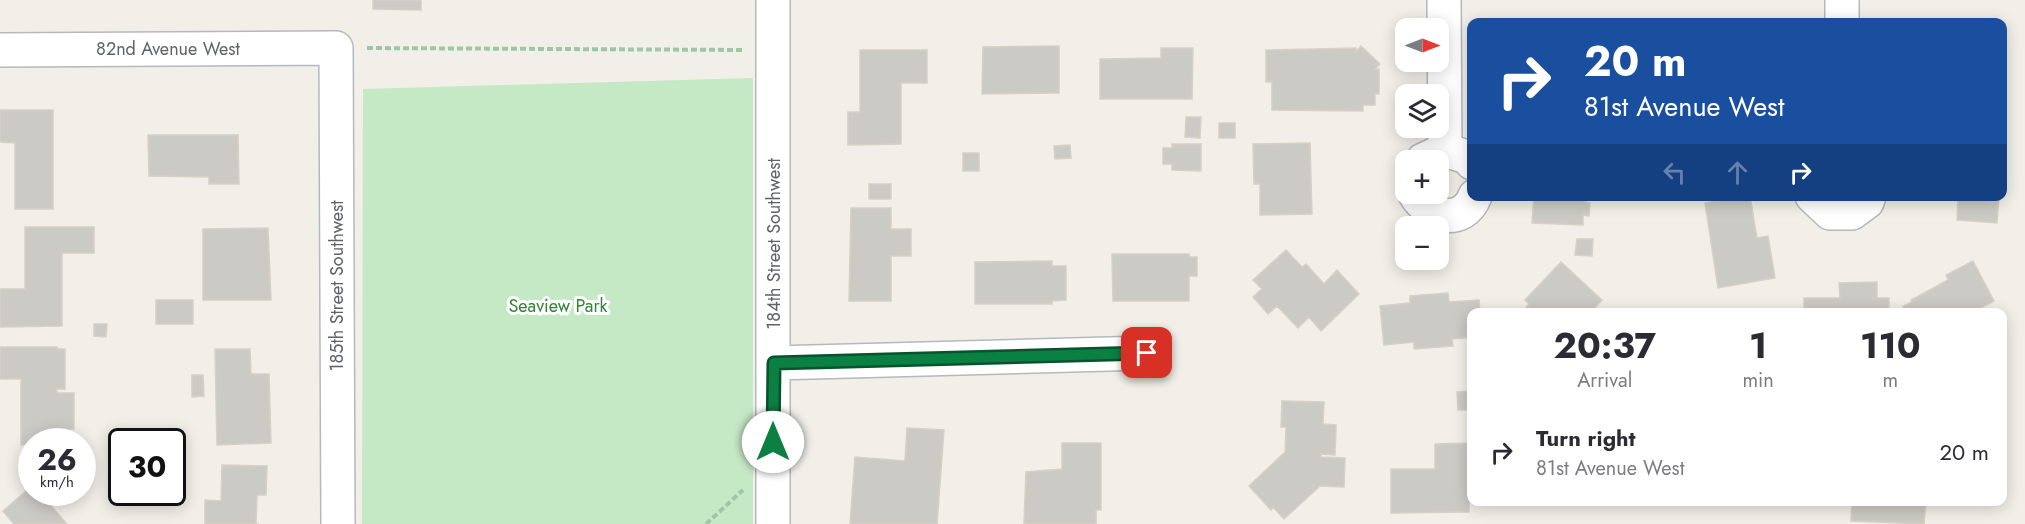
<!DOCTYPE html>
<meta charset="utf-8">
<style>
body{margin:0;font-family:Jost,sans-serif;background:#f2f2f3;color:#2b2b33;height:100vh;display:flex;flex-direction:column;font-size:22px;white-space:nowrap}
*{box-sizing:border-box;margin:0}
p{font-size:20px;color:#7c7c81}
.icon{flex:none;width:33px;height:33px;fill:none;stroke:currentColor;stroke-width:2;stroke-linecap:round;stroke-linejoin:round}
.map{position:relative;flex:1;overflow:hidden}
.drawer{position:absolute;left:1467px;top:308px;width:540px;height:198px;display:flex;flex-direction:column;background:#fff;border-radius:12px;box-shadow:0 3px 15px #0003}
.drawer>*{flex:none}
.banner{position:absolute;left:1467px;top:18px;width:540px;height:183px;border-radius:12px;box-shadow:0 3px 15px #0003;background:#1a4fa0;color:#fff;overflow:hidden}
.needle{width:39px;rotate:90deg}
.tools{position:absolute;left:1395px;top:18px;display:grid;gap:12px}
.tools a{display:grid;place-items:center;width:54px;height:54px;border-radius:12px;background:#fff;box-shadow:0 3px 15px #0003;font-size:30px}
.speed{position:absolute;left:18px;top:428px;display:flex;gap:12px;font-size:30px;font-weight:700;text-align:center}
.speed>*{display:grid;place-content:center;width:78px;height:78px;border-radius:50%;background:#fff;box-shadow:0 3px 15px #0003;line-height:1}
.speed small{font-size:15px;font-weight:400}
.speed .limit{border:3px solid #111;border-radius:9px;background:#fff;color:#111}
.pin{position:absolute;display:grid;place-items:center;width:51px;height:51px;color:#fff;margin:-26px;border-radius:12px;box-shadow:0 3px 9px #0006}
.me{position:absolute;width:66px;margin:-33px;rotate:0deg;stroke-linejoin:round;filter:drop-shadow(0 0 4px #0008)}
.turn{display:flex;align-items:center;gap:21px;height:126px;padding:0 18px;font-size:27px}
.turn .icon{width:78px;height:78px;stroke-width:2.5}
.turn b{display:block;font-size:42px;line-height:51px}
.lanes{display:flex;align-items:center;height:57px;padding:0 18px;background:#0003;justify-content:center;gap:30px;direction:ltr}
.lanes .off{opacity:.35}
.eta{display:flex;justify-content:space-evenly;align-items:center;height:102px;text-align:center}
.eta b{font-size:36px;font-weight:700;line-height:42px}
ul{padding:0;list-style:none}
li{display:flex;align-items:center;gap:18px;height:84px;padding:0 18px}
li div{flex:1}
li b{display:block;font-size:22px}
li em{font-style:normal}
.map>svg:first-child{display:block}
.green{fill:#c5e8c5}
.building{fill:#cccac5;stroke:#d6d1c6;stroke-width:1.5}
.lines{fill:none;stroke-linecap:round;stroke-linejoin:round}
.minor-casing{stroke:#b5b8bc;stroke-width:36}
.path{stroke:#9cc7a9;stroke-width:4;stroke-dasharray:6 3;stroke-linecap:butt}
.minor{stroke:#fff;stroke-width:33}
.route-casing{stroke:#07532c;stroke-width:15}
.route{stroke:#0b8043;stroke-width:10}
.labels{text-anchor:middle;dominant-baseline:central;stroke-width:6;stroke-linejoin:round;paint-order:stroke}
.street-label{font-size:18px;fill:#5f6368;stroke:#fff}
.park-label{font-size:18px;fill:#348238;stroke:#fff}
</style>
<div class="map">
<svg width="2025" height="524" viewBox="0 0 2025 524">
<rect width="100%" height="100%" fill="#f1efe8"/>
<path class="green" d="M753,78V524H362L363,89Z"/>
<path class="building" d="M373,0H421V10L373,9Z
M1059,46V93L982,94L983,47Z
M1361,46L1380,64L1375,69H1379V94H1375V105H1363V111L1272,110V82H1266V50L1356,48V52Z
M1161,48H1193L1192,99H1100V59L1161,58Z
M860,50H927V83H901V144L848,145V112H860Z
M0,110H53V209H15V143L0,142Z
M1186,117H1201L1200,138L1185,137Z
M1219,123H1235V138H1219Z
M148,135H238L239,184H209V177L149,176Z
M1310,143L1312,214L1260,215V184H1254L1253,144Z
M1172,144H1201V171L1172,170V164H1163V148H1172Z
M1070,145L1071,158L1055,159L1054,146Z
M963,153H979V171H963Z
M869,184H891V199H869Z
M1534,196H1585V202L1590,203L1589,216L1583,215V225L1532,223Z
M1750,196L1757,238L1768,236L1775,278L1718,288L1705,203Z
M1958,196H1999L1997,223L1957,220Z
M851,208H891V229H911V256H891V301H849Z
M25,227H94V253H62V326L0,327V289H25Z
M268,228L271,300H203V229Z
M1577,239H1593L1592,256L1575,255Z
M1286,250L1302,267L1306,264L1324,284L1337,270L1359,294L1321,331L1309,317L1298,328L1277,306L1268,314L1253,297L1262,289L1253,280Z
M1112,254H1189V257H1197V276H1189V301H1113Z
M1052,261V266H1066V300L1052,301V304H975V262Z
M1973,261L1994,301L1973,312H1906L1903,306L1912,302L1911,300L1948,280L1946,275Z
M1561,262L1602,300L1591,312H1522L1529,304L1525,300Z
M1877,282V298H1889V312H1804V298H1840L1839,283Z
M1448,293L1449,302L1479,300L1480,312H1472V337L1452,339L1453,346L1414,349V342L1384,345L1380,306L1410,303V296Z
M156,300H193V324H156Z
M94,324H107L106,337L94,336Z
M0,347H57V349H65V389H57V393H74V429H58V441H32V445H21V379H0Z
M215,349H250L251,374H269L271,443L217,445Z
M192,375H203L204,396L192,397Z
M1471,391V410H1458L1457,392Z
M1282,401L1324,402L1323,424L1336,425L1335,455L1321,454V457L1345,458L1344,487L1320,486L1284,519L1273,507L1271,510L1249,486L1285,452L1286,427H1281Z
M907,428L944,430L937,524H850L855,457L905,461Z
M130,430H150V441H130Z
M1062,443H1101V510H1096V524H1024L1026,472L1062,469Z
M1470,443L1469,512L1391,513V469H1435V444Z
M222,465L267,466L266,495H257L256,524H259H205V500L221,501Z
M32,486V492H39L67,524H14L3,511Z
M1852,501H1926L1924,524L1851,521Z"/>
<g class="lines">
<g class="minor-casing">
<path id="minor" d="M1444,0L1445,150
M1842,22V0
M0,50L336,48L338,524
M1423,160L1445,150L1467,157L1472,163
M1415,194C1428,217 1463,227 1475,196
M1812,196L1830,213H1852L1867,202L1869,196
M774,363L1147,353
M773,524V0"/>
</g>
<path class="path" d="M367,48L744,50
M706,524L743,490"/>
<use href="#minor" class="minor"/>
</g>
<g class="lines">
<g class="route-casing">
<path id="route" d="M773,442L774,363L1147,353"/>
</g>
<use href="#route" class="route"/>
</g>
<g class="labels">
<g class="street-label">
<text x="168" y="49">82nd Avenue West</text>
<text transform="translate(774 244) rotate(-90)">184th Street Southwest</text>
<text transform="translate(337 286) rotate(-90)">185th Street Southwest</text>
</g>
<g class="park-label">
<text x="558" y="306">Seaview Park</text>
</g>
</g>
</svg>
<div class="tools">
<a><svg class="needle" viewBox="-14 -14 28 28"><path d="M0-13l5 13h-10z" fill="#e53935"/><path d="M0 13l5-13h-10z" fill="#7c7c81"/></svg></a>
<a><svg class="icon" aria-label="layers" viewBox="0 0 24 24"><path d="M12 4l9 5-9 5-9-5zM3 14l9 5 9-5"/></svg></a>
<a>+</a>
<a>−</a>
</div>
<div class="speed"><div>26<small>km/h</small></div><div class="limit">30</div></div>
<div class="pin" style="left:1147px;top:353px;background:#d93025"><svg class="icon" aria-label="arrive" viewBox="0 0 24 24"><path d="M6 21V4h12l-3 4 3 4H6"/></svg></div>
<svg class="me" style="left:773px;top:442px" viewBox="-20 -20 40 40"><circle r="19" fill="#fff"/><path d="M0-13L10 11 0 6-10 11z" fill="#0b8043"/></svg>
<div class="banner">
<div class="turn"><svg class="icon" aria-label="right" viewBox="0 0 24 24"><path d="M7 20v-9h11M14 6l5 5-5 5"/></svg><div><b>20 m</b>81st Avenue West</div></div>
<div class="lanes"><svg class="icon off" aria-label="left" viewBox="0 0 24 24"><path d="M17 20v-9H6M10 6l-5 5 5 5"/></svg><svg class="icon off" aria-label="ahead" viewBox="0 0 24 24"><path d="M12 20V5M6 11l6-6 6 6"/></svg><svg class="icon" aria-label="right" viewBox="0 0 24 24"><path d="M7 20v-9h11M14 6l5 5-5 5"/></svg></div>
</div>
<section class="drawer">
<div class="eta">
<div><b>20:37</b><p>Arrival</p></div>
<div><b>1</b><p>min</p></div>
<div><b>110</b><p>m</p></div>
</div>
<ul>
<li><svg class="icon" aria-label="right" viewBox="0 0 24 24"><path d="M7 20v-9h11M14 6l5 5-5 5"/></svg><div><b>Turn right</b><p>81st Avenue West</p></div><em>20 m</em></li>
</ul>
</section>
</div>
